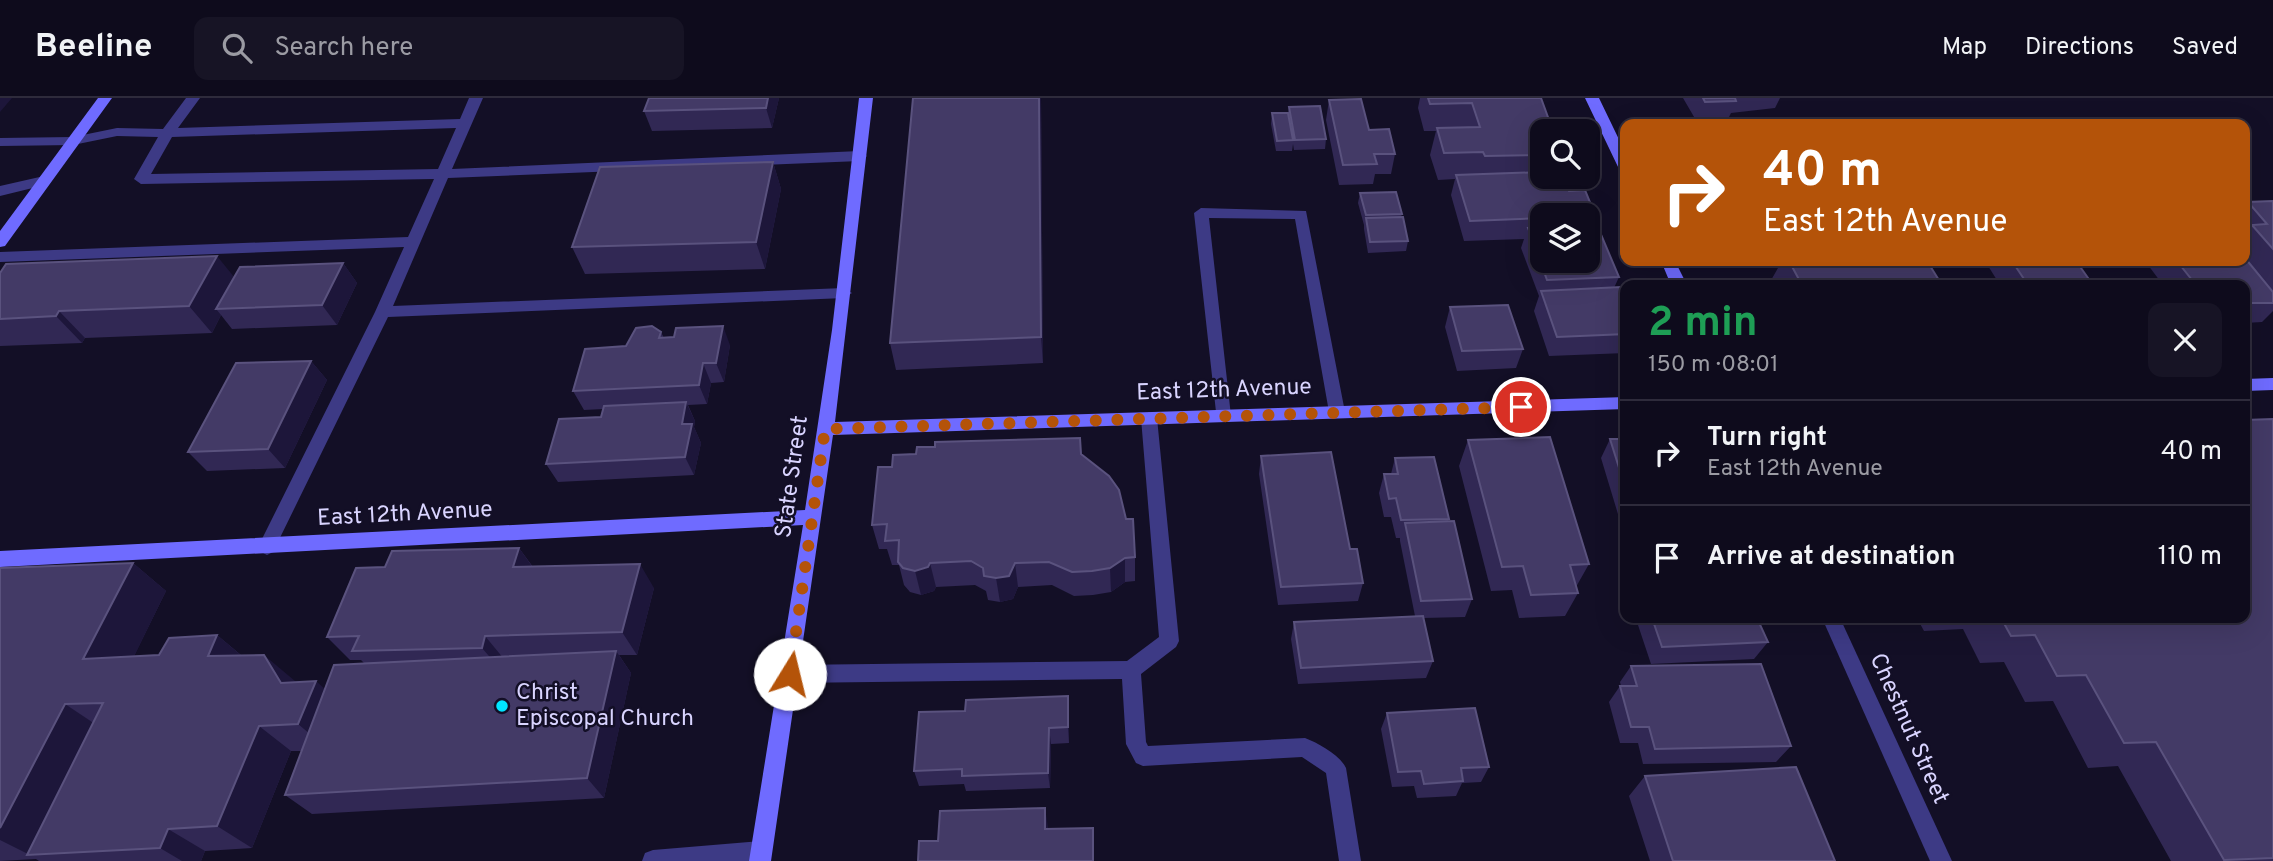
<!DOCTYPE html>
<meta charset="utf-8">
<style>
body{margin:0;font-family:Overpass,sans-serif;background:#171425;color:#f1f3f6;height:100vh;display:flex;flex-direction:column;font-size:26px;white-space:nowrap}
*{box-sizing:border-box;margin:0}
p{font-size:23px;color:#9b9ba3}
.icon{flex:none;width:38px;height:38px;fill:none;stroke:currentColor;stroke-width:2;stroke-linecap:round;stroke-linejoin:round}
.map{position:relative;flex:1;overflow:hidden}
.details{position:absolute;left:1620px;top:182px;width:630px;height:343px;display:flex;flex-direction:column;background:#0e0b1c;border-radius:14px;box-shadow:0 7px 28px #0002,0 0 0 2px #2e2b3b}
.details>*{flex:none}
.top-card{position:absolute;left:1620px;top:21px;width:630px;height:147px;border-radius:14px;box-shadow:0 7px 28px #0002,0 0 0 2px #2e2b3b;background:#b45309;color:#fff;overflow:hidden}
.tools{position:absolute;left:1530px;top:21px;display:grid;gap:14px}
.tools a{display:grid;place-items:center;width:70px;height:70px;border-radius:14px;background:#0e0b1c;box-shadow:0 7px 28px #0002,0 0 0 2px #2e2b3b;font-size:35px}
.pin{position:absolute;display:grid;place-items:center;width:60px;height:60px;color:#fff;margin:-30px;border:4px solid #fff;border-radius:50%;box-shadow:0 2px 7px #0007}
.me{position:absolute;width:77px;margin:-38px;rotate:9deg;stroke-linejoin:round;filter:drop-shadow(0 0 5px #0008)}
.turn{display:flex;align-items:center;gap:24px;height:147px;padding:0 28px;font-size:32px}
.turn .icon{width:91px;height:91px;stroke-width:2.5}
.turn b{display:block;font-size:49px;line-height:60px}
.round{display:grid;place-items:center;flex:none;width:74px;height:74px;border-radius:14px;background:#171425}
.headline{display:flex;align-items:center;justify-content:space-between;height:119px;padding:0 28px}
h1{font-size:42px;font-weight:700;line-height:52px;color:#1e9e55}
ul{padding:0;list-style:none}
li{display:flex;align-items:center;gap:21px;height:105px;padding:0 28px;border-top:2px solid #2e2b3b}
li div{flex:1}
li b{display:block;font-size:26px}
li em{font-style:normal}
header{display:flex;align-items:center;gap:42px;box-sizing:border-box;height:98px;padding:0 35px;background:#0e0b1c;border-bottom:2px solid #2e2b3b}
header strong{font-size:33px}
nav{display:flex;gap:38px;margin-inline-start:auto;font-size:24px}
.search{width:490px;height:63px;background:#171425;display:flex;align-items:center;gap:18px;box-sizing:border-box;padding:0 24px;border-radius:14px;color:#9b9ba3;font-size:26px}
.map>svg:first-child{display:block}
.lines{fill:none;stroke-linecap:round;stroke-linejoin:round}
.lane{fill:#3d3a85;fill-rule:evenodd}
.street{fill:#3d3a85;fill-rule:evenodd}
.secondary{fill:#6f6bff;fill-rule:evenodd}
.wall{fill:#312854;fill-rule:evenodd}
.shaded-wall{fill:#1d163a}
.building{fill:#433a66;stroke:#5a527e;stroke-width:2}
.route{stroke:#b45309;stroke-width:12;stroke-dasharray:0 21.6}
.poi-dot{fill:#00e5ff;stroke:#130f26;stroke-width:2.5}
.labels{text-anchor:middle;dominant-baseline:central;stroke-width:5;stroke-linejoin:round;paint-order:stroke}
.street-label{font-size:23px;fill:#d9d4ff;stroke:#130f26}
.poi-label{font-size:23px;fill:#d9d4ff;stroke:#130f26;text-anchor:start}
</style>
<header>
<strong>Beeline</strong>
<div class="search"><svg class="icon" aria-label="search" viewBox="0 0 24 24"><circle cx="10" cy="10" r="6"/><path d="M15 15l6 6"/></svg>Search here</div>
<nav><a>Map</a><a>Directions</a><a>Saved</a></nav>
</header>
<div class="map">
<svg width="2273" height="763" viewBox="0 0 2273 763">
<rect width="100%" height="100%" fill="#130f26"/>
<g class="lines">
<path class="lane" d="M186,0H200L178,30L460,21L469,0H483L452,71L860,53L867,58L860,63L448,80L393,208L844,190L852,195L844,200L388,219L273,454L267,457L261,454L258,449L375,214L404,149L0,164V154L408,139L434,81L141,86L134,81L158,39L117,38L73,47L0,48V40L73,39L117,30L163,31ZM456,30L438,71L151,76L172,39Z
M44,78L51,83L49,86L0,98V88Z
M1201,110L1306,113L1345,314L1343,319L1337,320L1329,314L1295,121L1209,120L1231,318L1229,323H1217L1194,115Z
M1149,314L1157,320L1179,543L1176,549L1141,576L1146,644L1148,648L1305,640C1318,645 1340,657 1346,670L1361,763H1339L1326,675L1302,659L1143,668L1136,665L1126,646L1122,581L790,585L783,582L780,576L783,570L790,567L1127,563L1159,539L1141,320Z
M761,743L769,747L772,754L765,763H642L645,755L653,752Z"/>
<path class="street" d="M1822,520H1840L1952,763H1930Z"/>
<path class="secondary" d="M98,0H112L5,148L0,149V133Z
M859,0H873L835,324L1626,299V311L833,337L771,763H749L803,427L0,469V453L805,412L832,232Z
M1585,0H1599L1626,56V76L1619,71Z
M1661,163H1675L1687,187H1671Z
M2273,280V292L2245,293V281Z"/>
</g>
<path class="wall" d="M779,0L772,30L652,33L644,13Z
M913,0H1041L1043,265L896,272L890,245Z
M1420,0H1541L1542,79L1569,93L1596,119L1592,127L1619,179L1614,190L1626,202V255L1549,258L1534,213L1539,198L1521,150L1524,141L1464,143L1451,97L1455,81L1438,82L1430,57L1436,33H1424L1418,10ZM1542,117H1587V163H1542Z
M1683,0H1780L1775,10L1731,15L1727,23L1697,24Z
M1329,2L1369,32L1395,56L1391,76H1375L1373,86L1339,87L1326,22Z
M1289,9L1326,41L1325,51L1294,52L1293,46L1292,53H1276L1271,26L1272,15H1288Z
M773,64L781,91L765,171L585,176L572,149Z
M1360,95L1402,116L1401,119L1408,143L1406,153L1368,155L1364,131V127L1358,105Z
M2273,103V213L2262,224L2245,225V187H2163L2145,163H2245V107L2248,104Z
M1782,163H1928L1927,164L1942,187H1772L1770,184Z
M1985,163H2076L2093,187H2000Z
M343,165L357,185L337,227L232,231L221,217L212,235L85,240L82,245L0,248V175L234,179Z
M1450,209L1523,251L1516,270L1457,273L1445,229Z
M661,234L664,240L730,247L724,284L711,285L707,306L688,307L695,323L694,329L701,345L694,377L558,384L546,366L601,319L603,311L584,312L573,293L626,248Z
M311,263L327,282L285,370L207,373L188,354Z
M2273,321V763H2171L2118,668L2088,670L2053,603L2025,604L2004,564L1980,565L1963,531L1924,533L1917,520H2245Z
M1080,340L1081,356L1135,459V483L1125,484L1111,494L1093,497L1074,498L1052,487L1018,489L1013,501L1000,504L988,502L986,493L975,487L936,489L934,493L921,497L910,494L904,487L899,467H892L887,451H879L872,427L892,369L916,356L935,349Z
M1610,341H1626V436H1624L1601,360Z
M1468,342L1589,466L1576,489L1578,495L1565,518L1519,520L1512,492L1491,493L1459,368Z
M1261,358L1350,451L1363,485L1358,503L1278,507L1259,376Z
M1395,360L1449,421L1448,423L1472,501L1465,519L1423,520L1433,563L1426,580L1298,586L1291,541L1294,524L1415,518L1400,443V440H1396L1391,419H1384L1379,395L1384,376H1391Z
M519,450L533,469L654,490L637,557H619L631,575L604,700L312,716L285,697L302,653H291L252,750L205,753L201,763H39L36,761L0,763V470L133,465L166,493L134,558L159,557L217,537L241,557L295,584L325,591L364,565L361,562H350L327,539L385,469Z
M1643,520H1757L1768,544L1754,561L1651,566L1638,527Z
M1631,568L1791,648L1776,664L1643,666L1638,645H1620L1609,604L1620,588H1621L1620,584Z
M1068,598L1069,614V645L1051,646L1050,690L966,693L964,686L919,688L914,673L965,613Z
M1387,615L1489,669L1481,684L1462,685L1456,698L1417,700L1414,688L1392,689L1381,631Z
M1645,678L1835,763H1650L1629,698Z"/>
<path class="shaded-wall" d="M0,0H12L0,14Z
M768,0H779L772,30L766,10Z
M1039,0H1041L1043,265L1041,239Z
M773,64L781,91L765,171L756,144Z
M217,158L239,185L216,211L221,217L212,235L189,208Z
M343,165L357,185L337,227L322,207Z
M59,213L85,240L82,245L56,218Z
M723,228L730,247L724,284L716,265Z
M311,263L327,282L285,370L268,351Z
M703,265L711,285L707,306L699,287Z
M686,304L695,323L694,329L701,345L694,377L685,359L682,326Z
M519,450L536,474L513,469Z
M1125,460V484L1111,494L1110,470Z
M133,465L166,493L120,587L83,561Z
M930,465L936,489L934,493L921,497L915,473Z
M1015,465L1018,489L1013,501L1000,504L996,480Z
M640,466L654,490L637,557L622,534Z
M217,537L249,564L208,558Z
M485,538L504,561L501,572L482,550Z
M616,553L631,575L604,700L587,680Z
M264,557L295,583L307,604L316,583L345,609L328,651L298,626L281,585Z
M1068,598L1069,614V645L1068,629Z
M65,606L104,632L30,757L0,742V730Z
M259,628L291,653L252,750L217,728Z
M1049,630L1051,646L1050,690L1048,675Z
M1045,710L1048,729V750L1045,731Z
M168,731L205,753L201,763H182L160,750Z"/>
<path class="building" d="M649,0H768L766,10L644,13Z
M913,0H1039L1041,239L890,245Z
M1428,0H1541L1553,33H1542V57L1485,58L1483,54L1444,55L1437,30L1480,29L1472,5L1430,6Z
M1703,0H1735L1736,3L1705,4Z
M1361,1L1369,32L1389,31L1395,56H1374L1377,66L1343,67L1329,2Z
M1320,8L1326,41L1295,42L1289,9Z
M1272,15H1288L1293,42L1277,43Z
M773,64L756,144L572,149L600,69Z
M1542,74V79H1563L1569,93L1585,92L1596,119H1587V117H1542V120L1470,123L1456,77Z
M1396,94L1402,116L1366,117L1360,95Z
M2273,103V151L2252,127L2267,126L2248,104Z
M1403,119L1408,143L1370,144L1366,120Z
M1587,127H1597L1619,179L1547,182L1528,130L1542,129V163H1587Z
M217,158L189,208L59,213L56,218L0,221V175L6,166Z
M2245,160L2273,194V205H2245V187H2196L2177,163H2245Z
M1789,163H1927L1942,187H1802Z
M2012,163H2076L2093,187H2028Z
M343,165L322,207L216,211L240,169Z
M1621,189L1626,202V236L1557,239L1541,193Z
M1508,207L1523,251L1462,253L1450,209Z
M652,228L661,234L659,240L674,239L676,230L723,228L716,265H703L699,287L573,293L585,251L626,248L636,230Z
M311,263L268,351L188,354L236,265Z
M686,304L682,326H692L685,359L546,366L559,321L601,319L604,308Z
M2273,321V760L2224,762L2156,644L2124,645L2086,577L2057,578L2035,537L2011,538L2001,520H2245V322Z
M1550,339L1589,466L1570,467L1578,495L1531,497L1523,468L1502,469L1468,342Z
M1080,340L1081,356L1109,378L1119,392L1126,421H1133L1135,459L1125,460L1110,470L1092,473L1072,474L1049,464L1015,465L1009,478L996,480L984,478L983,470L971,463L930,465L928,469L915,473L903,470L898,464L899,442L885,443L887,426L872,427L878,369H892L893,357L916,356L917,349H935V344Z
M1610,341H1626V392Z
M1331,354L1350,451H1357L1363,485L1281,489L1261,358Z
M1434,359L1449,421L1401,422L1396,400L1389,401L1384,376H1398L1395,360Z
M1454,423L1472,501L1421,503L1405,425Z
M519,450L513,469L640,466L622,534L485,538L482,550L352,553L359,538L327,539L356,470L385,469L392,453Z
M133,465L83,561L159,557L169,540L217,537L208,558L264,557L281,585L316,583L298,626L259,628L217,728L168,731L160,750L27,757L103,605L65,606L0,730V470Z
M1423,518L1433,563L1301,570L1294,524Z
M1652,520H1757L1768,544L1662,549Z
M616,553L587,680L285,697L334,567Z
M1761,566L1791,648L1655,651L1649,629H1631L1620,588H1637L1631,568Z
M1068,598V629L1049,630L1048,675L962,678V671L914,673L919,614L965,613L966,602Z
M1475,610L1489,669L1461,670L1463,683L1424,686L1421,673L1398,674L1387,615Z
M1796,669L1835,763H1673L1645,678Z
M1045,710V731L1093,730V763H918L919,743H938L940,713Z"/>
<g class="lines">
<path class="route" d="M790,576L825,331L1521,309"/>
</g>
<circle class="poi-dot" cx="502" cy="608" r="7"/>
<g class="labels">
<g class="street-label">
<text transform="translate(1224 293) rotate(-2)">East 12th Avenue</text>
<text transform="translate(793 379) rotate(-82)">State Street</text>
<text transform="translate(405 417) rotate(-3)">East 12th Avenue</text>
<text transform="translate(1908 631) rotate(66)">Chestnut Street</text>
</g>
<g class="poi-label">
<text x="516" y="595">Christ<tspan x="516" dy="26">Episcopal Church</tspan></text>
</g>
</g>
</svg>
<div class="tools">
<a><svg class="icon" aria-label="search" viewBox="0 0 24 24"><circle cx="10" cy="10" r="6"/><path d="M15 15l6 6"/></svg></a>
<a><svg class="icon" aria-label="layers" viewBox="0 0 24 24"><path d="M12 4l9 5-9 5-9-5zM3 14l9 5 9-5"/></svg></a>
</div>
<div class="pin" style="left:1521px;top:309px;background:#d93025"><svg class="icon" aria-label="arrive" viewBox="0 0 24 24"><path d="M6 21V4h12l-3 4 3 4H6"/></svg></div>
<svg class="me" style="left:790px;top:576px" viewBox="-20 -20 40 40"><circle r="19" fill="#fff"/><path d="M0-13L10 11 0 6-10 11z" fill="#b45309"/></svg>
<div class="top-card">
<div class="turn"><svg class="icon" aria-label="right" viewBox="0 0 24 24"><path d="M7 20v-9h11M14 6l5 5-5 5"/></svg><div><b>40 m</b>East 12th Avenue</div></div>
</div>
<section class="details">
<div class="headline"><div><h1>2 min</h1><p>150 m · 08:01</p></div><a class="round"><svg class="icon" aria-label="close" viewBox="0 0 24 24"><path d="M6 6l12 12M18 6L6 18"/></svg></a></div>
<ul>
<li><svg class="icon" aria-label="right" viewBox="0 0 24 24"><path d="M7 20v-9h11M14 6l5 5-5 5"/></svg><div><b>Turn right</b><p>East 12th Avenue</p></div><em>40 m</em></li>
<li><svg class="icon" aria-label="arrive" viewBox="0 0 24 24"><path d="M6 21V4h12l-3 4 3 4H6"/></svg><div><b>Arrive at destination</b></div><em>110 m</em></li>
</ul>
</section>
</div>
